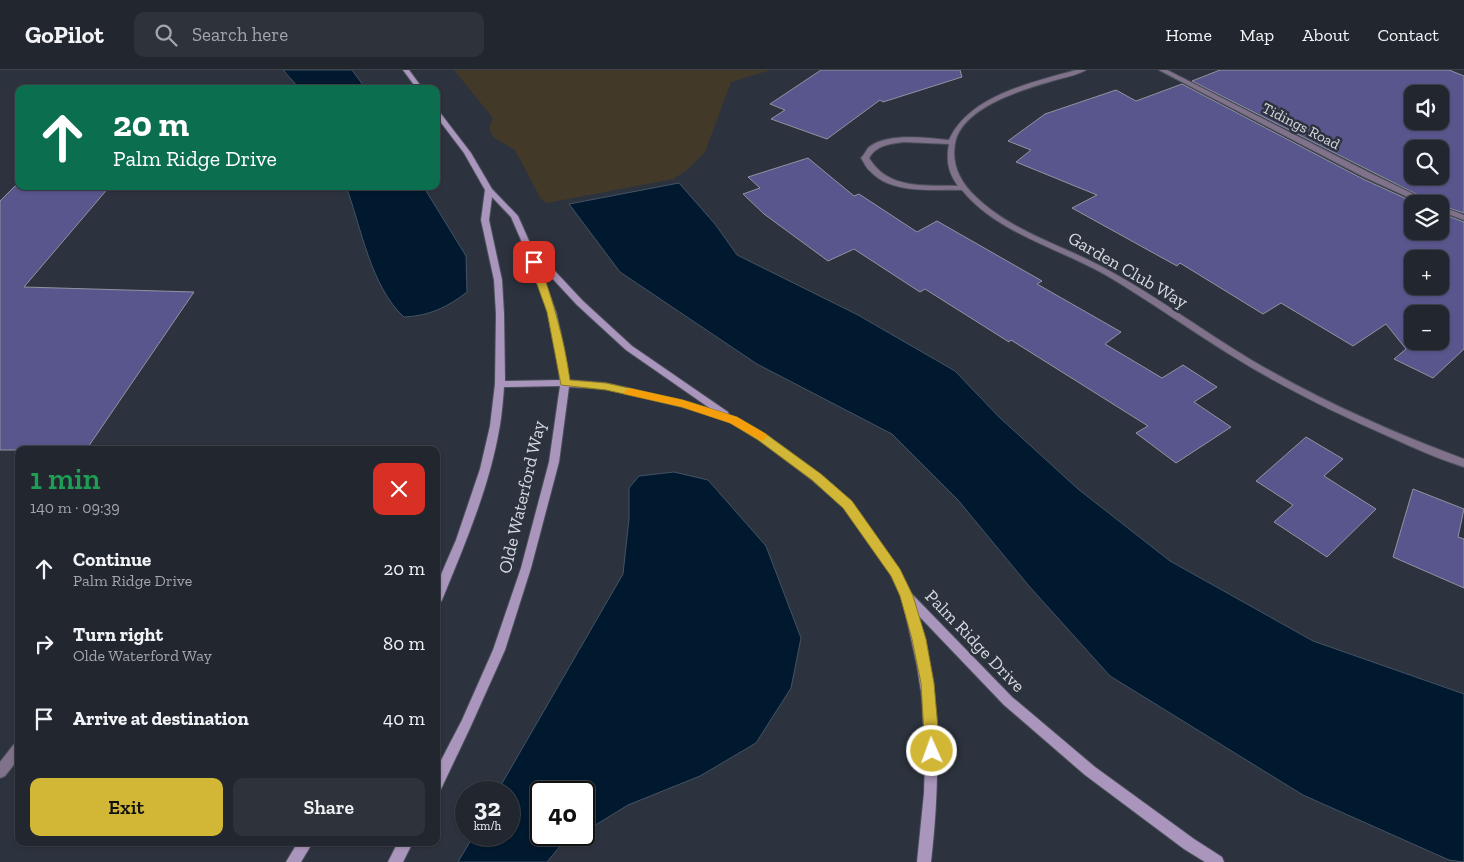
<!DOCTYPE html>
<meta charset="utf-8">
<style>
body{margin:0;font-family:"Zilla Slab",serif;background:#2e323a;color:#f1f3f6;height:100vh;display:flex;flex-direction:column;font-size:19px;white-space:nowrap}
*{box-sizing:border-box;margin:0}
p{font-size:16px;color:#a2a5aa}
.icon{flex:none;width:28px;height:28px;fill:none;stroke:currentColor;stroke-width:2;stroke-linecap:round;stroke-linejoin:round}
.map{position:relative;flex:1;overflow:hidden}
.side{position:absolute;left:15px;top:376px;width:425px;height:400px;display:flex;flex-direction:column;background:#22262e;border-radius:10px;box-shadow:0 1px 4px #0004,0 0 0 1px #3f434a}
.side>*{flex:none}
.hud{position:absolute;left:15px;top:15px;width:425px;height:105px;border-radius:10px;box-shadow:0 1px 4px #0004,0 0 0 1px #3f434a;background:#0b6e4f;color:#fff;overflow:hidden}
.controls{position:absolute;left:1404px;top:15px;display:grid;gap:10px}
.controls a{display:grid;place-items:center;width:45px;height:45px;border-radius:10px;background:#22262e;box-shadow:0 1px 4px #0004,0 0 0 1px #3f434a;font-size:25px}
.speed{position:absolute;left:455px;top:711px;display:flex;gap:10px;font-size:25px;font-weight:700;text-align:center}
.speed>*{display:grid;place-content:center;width:65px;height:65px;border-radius:50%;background:#22262e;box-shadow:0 1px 4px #0004,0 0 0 1px #3f434a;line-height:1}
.speed small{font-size:12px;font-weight:400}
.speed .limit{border:2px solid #111;border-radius:8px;background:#fff;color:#111}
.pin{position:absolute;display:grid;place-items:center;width:42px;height:42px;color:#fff;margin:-21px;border-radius:10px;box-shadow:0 2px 8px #0006}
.me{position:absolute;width:55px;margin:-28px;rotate:358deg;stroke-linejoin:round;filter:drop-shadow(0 0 4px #0008)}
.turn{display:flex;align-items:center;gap:18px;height:105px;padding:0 15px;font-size:22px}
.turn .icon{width:65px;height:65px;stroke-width:2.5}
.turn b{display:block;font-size:35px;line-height:42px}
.round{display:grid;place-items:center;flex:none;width:52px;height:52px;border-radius:10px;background:#2e323a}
.overview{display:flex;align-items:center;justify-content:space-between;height:85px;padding:0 15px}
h1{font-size:30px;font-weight:600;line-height:38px;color:#1e9e55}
.action{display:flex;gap:10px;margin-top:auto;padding:10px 15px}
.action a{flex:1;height:58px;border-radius:10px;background:#d2b736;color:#111;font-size:20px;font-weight:600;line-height:58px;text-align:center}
.action a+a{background:#2e323a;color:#f1f3f6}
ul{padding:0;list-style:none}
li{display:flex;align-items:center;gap:15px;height:75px;padding:0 15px}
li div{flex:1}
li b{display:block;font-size:19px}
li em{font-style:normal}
header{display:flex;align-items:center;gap:30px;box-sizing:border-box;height:70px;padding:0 25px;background:#22262e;border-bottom:1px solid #3f434a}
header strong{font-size:24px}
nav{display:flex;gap:28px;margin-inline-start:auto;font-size:18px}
.search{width:350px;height:45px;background:#2e323a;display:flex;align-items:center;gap:12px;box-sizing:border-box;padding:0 18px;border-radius:10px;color:#a2a5aa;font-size:19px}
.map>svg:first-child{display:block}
.commercial{fill:#433929}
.water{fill:#01192e;stroke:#415364}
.building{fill:#59568d;stroke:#9293a1;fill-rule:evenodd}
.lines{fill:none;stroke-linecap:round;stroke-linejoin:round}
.lane-casing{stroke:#4b515b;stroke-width:2}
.street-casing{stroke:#4b515b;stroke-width:2}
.secondary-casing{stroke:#4b515b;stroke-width:2}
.lane{fill:#7f728a;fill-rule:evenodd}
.street{fill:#7f728a;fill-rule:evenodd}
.secondary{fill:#aa95bc;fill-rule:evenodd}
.route{fill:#d2b736;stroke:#887723}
.slow{fill:#f59e0b}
.labels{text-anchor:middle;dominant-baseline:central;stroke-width:5;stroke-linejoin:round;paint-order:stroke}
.far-street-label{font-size:15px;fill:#d6dae1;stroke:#2d333e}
.street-label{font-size:18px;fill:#d6dae1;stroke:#2d333e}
</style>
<header>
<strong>GoPilot</strong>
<div class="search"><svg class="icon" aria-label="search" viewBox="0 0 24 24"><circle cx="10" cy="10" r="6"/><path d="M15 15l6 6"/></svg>Search here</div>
<nav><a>Home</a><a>Map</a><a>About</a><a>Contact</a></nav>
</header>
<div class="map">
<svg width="1464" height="792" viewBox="0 0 1464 792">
<rect width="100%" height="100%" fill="#2d333e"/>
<path class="commercial" d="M454,0H771L731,12L705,82L687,100L673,109L547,133L541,129L515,80L493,67L489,58L493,48Z"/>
<path class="water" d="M283,0H352L366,19H300Z
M679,113L715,154L737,185L858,245L955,301L999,347L1078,419L1170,491L1313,571L1464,624V792L1449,790L1303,725L1110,606L1029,516L958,430L892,364L757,294L620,202L569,134Z
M346,116H423L466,186L467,222C448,237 429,246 404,247C371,217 361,157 346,116Z
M674,402L708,410L766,476L801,568L791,618L756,673L700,706L628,735L584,762V722H541V765H578L561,775L547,792H458L474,765H509V722H497L623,504L629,449V418L639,406Z"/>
<path class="building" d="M821,0H960L962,7L883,32L880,30L827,69L771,49L785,40L770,34Z
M1220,0H1449L1464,6V143L1436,134L1192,11ZM1412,24H1440V51H1412ZM1412,79H1440V106H1412Z
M1182,14L1363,109L1418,134H1412V161H1440V143L1464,152V279L1433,308L1394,289L1406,279L1386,254L1353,276L1281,233L1263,244L1180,193L1177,196L1072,138L1097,125L1016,92L1031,80L1008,71L1045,44L1116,20L1136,31ZM1412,189H1440V216H1412ZM1412,244H1440V271H1412Z
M808,88L854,126L859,124L917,162L937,151L1042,211L1037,214L1121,262L1105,274L1162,308L1183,295L1217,317L1194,332L1231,357L1176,393L1136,363L1148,356L1011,270L1009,272L925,219L920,222L854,179L828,191L764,144L743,124L760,118L748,107Z
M15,116H110L24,217L194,222L86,380H0V131Z
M1306,367L1343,389L1324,406L1376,439L1327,487L1274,452L1293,435L1256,411Z
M1413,419L1464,439L1458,467L1464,469V518L1393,487Z"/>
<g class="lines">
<g class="lane-casing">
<path id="lane" d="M19,671V688L5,706L0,708V692L15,673Z"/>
</g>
<g class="street-casing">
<path id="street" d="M1076,0H1086C1076,6 1061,8 1049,12C1021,20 966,37 956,69C950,92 959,111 976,127C1012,162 1065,176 1108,200C1158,227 1204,262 1253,291C1320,330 1391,362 1464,389V397C1439,389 1414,378 1390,367C1335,343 1280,316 1229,284C1187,258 1147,229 1104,204C1058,178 997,163 962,120C933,119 892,125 870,101C866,98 864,92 861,88C864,85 866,81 868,78C886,62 928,68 949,70C969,25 1034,12 1076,0ZM904,72L949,74C946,91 948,102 958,116C925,115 888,120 869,88C877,75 889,74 904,72Z
M1159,0H1167L1370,103L1434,134H1423L1364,107Z
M1440,136L1464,145V150L1440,141Z"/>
</g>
<g class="secondary-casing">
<path id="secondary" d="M403,0H409L423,19H417Z
M436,39L438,40L471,83L492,119L518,146L534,182H537L583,231L632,276L728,342L729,345L737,348L765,364L820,404L852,432L899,499L911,523L1012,627L1095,697L1194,769L1222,787L1224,792H1205L1184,779L1085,705L1004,635L917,544C940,629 941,704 931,792H917L924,723L925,691L922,628L917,596L902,527L891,505L844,438L812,410L759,370L731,352L682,337L606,319L569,317L559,392L531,498L505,580L470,658L441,719L436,720V700L462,650L493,580L521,498L549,392L560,316L504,317C503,330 502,343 500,355C490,416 465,474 442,530L440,533L436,535V516L456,470L480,399L490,356L495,314L496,244L494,210L481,150L485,120L464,83L436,46ZM492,127L511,147L524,177L548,242L556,278L560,310L505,311L504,244L502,210L489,150ZM538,193L577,235L626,280L711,339L683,331L606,313L569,310L564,278L556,242Z
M298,772H313L301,792H286Z
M398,772H413L403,792H388Z"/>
</g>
<use href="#lane" class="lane"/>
<use href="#street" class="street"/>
<use href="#secondary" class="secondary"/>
</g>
<path class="route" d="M531,190H537L539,192C553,231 564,268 570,310L606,313L683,330L737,347L766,364L821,404L852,431L900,499L913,526L926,569L934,613L940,681L938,686L932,688L927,686L925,681L921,613L912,569L900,526L891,506L843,438L812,410L758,370L730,353L682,337L606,320L561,315L547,242L529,192Z"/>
<path class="slow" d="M629,318L683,330L737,347L766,364L767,367L762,371L730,353L682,337L625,324L624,322Z"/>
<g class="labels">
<g class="far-street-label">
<text transform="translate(1301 56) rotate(27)">Tidings Road</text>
</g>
<g class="street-label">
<text transform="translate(1128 200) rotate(30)">Garden Club Way</text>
<text transform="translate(522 427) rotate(-77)">Olde Waterford Way</text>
<text transform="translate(975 571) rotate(46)">Palm Ridge Drive</text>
</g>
</g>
</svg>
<div class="controls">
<a><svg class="icon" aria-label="sound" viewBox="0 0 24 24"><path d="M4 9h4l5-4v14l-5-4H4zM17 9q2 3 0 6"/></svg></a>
<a><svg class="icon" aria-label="search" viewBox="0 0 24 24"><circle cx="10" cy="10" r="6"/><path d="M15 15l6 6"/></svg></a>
<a><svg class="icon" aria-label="layers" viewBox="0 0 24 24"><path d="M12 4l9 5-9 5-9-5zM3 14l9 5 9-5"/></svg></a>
<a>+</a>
<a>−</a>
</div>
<div class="speed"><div>32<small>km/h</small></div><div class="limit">40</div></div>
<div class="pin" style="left:534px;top:192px;background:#d93025"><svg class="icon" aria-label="arrive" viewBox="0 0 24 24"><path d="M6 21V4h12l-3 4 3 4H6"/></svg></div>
<svg class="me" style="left:932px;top:681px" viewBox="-20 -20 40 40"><circle r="17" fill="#d2b736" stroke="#fff" stroke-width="3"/><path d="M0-11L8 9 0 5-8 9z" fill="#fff"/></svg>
<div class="hud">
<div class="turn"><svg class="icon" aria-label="ahead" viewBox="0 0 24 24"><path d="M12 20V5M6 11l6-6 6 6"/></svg><div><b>20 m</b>Palm Ridge Drive</div></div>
</div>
<section class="side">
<div class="overview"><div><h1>1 min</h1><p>140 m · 09:39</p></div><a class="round" style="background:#d93025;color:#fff"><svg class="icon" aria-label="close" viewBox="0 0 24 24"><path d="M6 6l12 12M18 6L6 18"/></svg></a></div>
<ul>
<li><svg class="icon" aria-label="ahead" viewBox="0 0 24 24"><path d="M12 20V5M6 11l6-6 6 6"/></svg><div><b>Continue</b><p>Palm Ridge Drive</p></div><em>20 m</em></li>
<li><svg class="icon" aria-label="right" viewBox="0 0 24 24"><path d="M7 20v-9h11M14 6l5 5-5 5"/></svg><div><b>Turn right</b><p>Olde Waterford Way</p></div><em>80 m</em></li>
<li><svg class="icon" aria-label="arrive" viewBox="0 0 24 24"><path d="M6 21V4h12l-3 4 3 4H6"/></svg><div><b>Arrive at destination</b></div><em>40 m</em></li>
</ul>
<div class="action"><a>Exit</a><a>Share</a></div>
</section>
</div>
